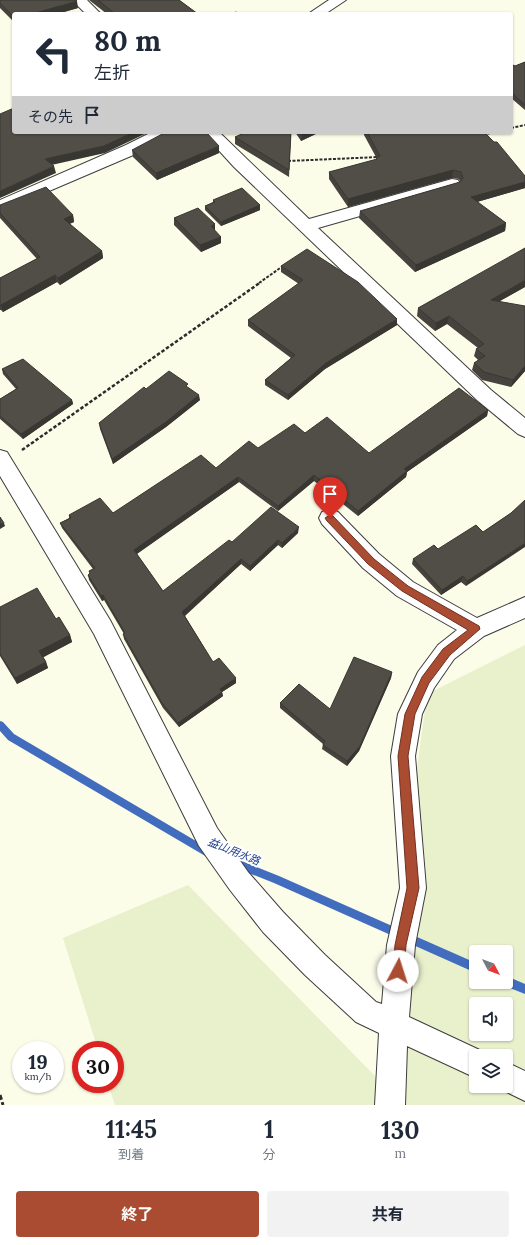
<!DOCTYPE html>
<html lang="ja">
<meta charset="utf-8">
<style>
body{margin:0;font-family:Lora,"Noto Sans JP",serif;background:#f2f2f3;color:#1f2937;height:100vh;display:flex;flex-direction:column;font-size:15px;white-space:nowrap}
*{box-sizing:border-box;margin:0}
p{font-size:13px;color:#747a83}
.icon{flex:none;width:22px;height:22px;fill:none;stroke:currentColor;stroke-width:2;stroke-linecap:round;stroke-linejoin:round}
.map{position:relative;height:1105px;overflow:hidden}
.panel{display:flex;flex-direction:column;background:#fff;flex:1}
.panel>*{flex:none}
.top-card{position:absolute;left:12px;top:12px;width:501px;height:122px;border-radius:4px;box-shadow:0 1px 3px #0004;background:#fff;color:#1f2937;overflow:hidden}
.needle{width:26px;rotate:131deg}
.buttons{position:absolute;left:469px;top:945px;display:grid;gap:8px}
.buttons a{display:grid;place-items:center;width:44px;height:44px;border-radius:4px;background:#fff;box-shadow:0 1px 3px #0004;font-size:20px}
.speed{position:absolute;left:12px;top:1041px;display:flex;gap:8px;font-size:20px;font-weight:700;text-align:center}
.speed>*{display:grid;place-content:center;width:52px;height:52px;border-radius:50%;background:#fff;box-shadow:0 1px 3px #0004;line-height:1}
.speed small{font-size:10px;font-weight:400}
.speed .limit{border:6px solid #d22;background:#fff;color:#111}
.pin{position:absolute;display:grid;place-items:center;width:34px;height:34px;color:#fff;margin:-41px -17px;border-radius:50% 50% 50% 0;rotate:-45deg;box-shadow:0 0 4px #0007}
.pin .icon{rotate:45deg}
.me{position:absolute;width:44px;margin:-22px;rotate:5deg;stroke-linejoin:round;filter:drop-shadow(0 0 3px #0008)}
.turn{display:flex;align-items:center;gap:14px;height:84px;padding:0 16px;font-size:18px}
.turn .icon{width:52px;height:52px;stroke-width:2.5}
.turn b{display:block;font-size:28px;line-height:34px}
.then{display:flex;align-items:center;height:38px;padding:0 16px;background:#0003;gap:8px;font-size:15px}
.eta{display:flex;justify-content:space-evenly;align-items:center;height:68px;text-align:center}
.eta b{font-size:24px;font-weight:700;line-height:28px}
.button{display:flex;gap:8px;margin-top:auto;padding:8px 16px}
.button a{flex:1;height:46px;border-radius:4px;background:#aa4c31;color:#fff;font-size:16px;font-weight:700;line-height:46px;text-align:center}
.button a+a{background:#f2f2f3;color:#1f2937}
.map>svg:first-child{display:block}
.farmland{fill:#e9f0cc;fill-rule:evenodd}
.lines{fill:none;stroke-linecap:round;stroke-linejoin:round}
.stream{fill:#426cbe;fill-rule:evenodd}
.minor-casing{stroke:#3d3d3d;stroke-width:2}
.path-far2{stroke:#2c2c2c;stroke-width:2;stroke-dasharray:3 1.5;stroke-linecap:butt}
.path-far1{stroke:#2c2c2c;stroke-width:2.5;stroke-dasharray:3.5 2;stroke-linecap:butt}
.path{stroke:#2c2c2c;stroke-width:3;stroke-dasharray:5 2.5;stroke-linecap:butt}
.minor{fill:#fff;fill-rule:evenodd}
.wall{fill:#46433e}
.shaded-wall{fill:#393732}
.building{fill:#514e48;stroke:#393732}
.route{fill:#aa4c31;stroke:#6e3120}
.labels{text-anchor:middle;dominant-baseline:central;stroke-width:4;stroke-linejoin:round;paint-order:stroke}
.water-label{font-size:11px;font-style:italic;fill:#22428d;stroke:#fff}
</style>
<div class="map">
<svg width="525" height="1105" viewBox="0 0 525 1105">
<rect width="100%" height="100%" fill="#fbfde9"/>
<path class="farmland" d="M525,645V1105H115L108,1084H115V1050H98L63,938L188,885L376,1077L427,694ZM476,952H506V982H476ZM476,1004H506V1034H476ZM476,1056H506V1086H476Z"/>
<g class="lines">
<path class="stream" d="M0,721L3,722L14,734L213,851L215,854L213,857L210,859L207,857L8,740L0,731Z
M234,858L279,876L476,963V973L274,883L231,866L229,863L231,860Z
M506,976L525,984V994L502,985L501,982H506Z"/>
<g class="minor-casing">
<path id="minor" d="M72,0H87L101,14H86Z
M329,0H346L325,14H308Z
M152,132H172L170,135L138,153L0,212V200L126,145Z
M202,132H219L309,219L452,179L458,180L460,184L458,188L318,228L491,390L525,418V437L518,434L477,400L234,167Z
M0,450L7,452L110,620L217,828L248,872L283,912L325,955L376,1002L382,1004L387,945L400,888L391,756L398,714L418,672L438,645L457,630L397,596L363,568L322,524L319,518L322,512L330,509L338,512L379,554L413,582L477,618L525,597V618L484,636L454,659L434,688L422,714L415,756L426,888L415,945L409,1017L486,1053L488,1056H476V1078L407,1046L405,1105H375L379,1033L356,1022L305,975L263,932L230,890L199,846L94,634L0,476Z
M506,1062L525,1071V1101L496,1087L495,1086H506Z"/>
</g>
<path class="path-far2" d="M511,128L525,125
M483,135L494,132
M288,161L379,157
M259,283L283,266"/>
<path class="path-far1" d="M22,450L261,282"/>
<path class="path" d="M0,1095L3,1105"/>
<use href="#minor" class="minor"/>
</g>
<path class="wall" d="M0,0L78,8L57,14H14V22L0,8Z
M89,0H179L198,14H107Z
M525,62V110L511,98V64L515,66Z
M291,132L289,177L235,144V137Z
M295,132H320L301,141Z
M364,132H367L525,176V188L477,202L506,223L505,231L415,272L359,218L360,211L460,182L459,179L452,178L348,207L329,179V172L376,160V157L364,135Z
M132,150L219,153L157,180L133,157Z
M213,200L260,205V210L221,226L205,210V206L213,202Z
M0,205L73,215L74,222L69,224L102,251L103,258L60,285L57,282L3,312L1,310H0V278L37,259L0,218Z
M174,218L221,237V243L201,252L174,225Z
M281,266L397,325L325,369L288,400L265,385V380L291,358L248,326V320L299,284L281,272Z
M525,287L500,301L525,371L511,387L482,380L472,370L474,363L478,360L474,356L476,349L478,348L447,324L435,331L417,316L418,308Z
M2,369L72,400L73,404L23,439L0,419V399L16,389L3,374Z
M189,388L200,400L166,427L113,464L100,429L99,423L146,389Z
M488,410L487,416L407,472L406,477L358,516L314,481L278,511L239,482L137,554L163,591L232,542L298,533L282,548L278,545L250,571L241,564L185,616L213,662L236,683L222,692L223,696L179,727L163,708L124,639L123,634H124L104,600L102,601L89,580L88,575L90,573L89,571L93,569L62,528L60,523L69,518V515L113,513L216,468L258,448L305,433L369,453Z
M511,513L466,586L461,582L441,595L412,564L413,559L483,532Z
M0,607L56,619L70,635L72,642L43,657L46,662L48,668L17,684L0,656Z
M392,672L391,678L359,751L347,766L322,749L323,744L280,708V703L330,709Z"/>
<path class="shaded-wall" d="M77,1L78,8L57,14H32Z
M134,132H149L105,153L47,166L45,159Z
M306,132H320L301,141L302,134Z
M219,146V153L157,180L156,173Z
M54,166L56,173L0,198V191Z
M453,170L452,178L348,207V199Z
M525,182V188L470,204L471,197Z
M260,205V210L221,226V222Z
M73,215L74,222L65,226L64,219Z
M506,223L505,231L415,272L416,265Z
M215,224V231L211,226Z
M221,237V243L201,252L200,245Z
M102,251L103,258L60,285L58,278Z
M55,275L57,282L3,312L1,305Z
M525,280V287L489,307L491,300Z
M449,316L447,324L435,331L436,323Z
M397,319V325L325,369L288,400V395L326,363Z
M525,366V371L511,387L513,380Z
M199,395L200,400L166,427L113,464L112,459Z
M72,400L73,404L23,439L21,434Z
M488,410L487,416L407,472L406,477L358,516V511L404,469Z
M314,475V481L278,511V506Z
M238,477L239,482L135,555L134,550Z
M4,523L5,526L0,529V524Z
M299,527L298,533L282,548V543Z
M278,540V545L250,571V566Z
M525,543V547L466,586L467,581Z
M241,559V564L183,617L182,612Z
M463,576L461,582L441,595L442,590Z
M103,595L104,600L102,601L101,596Z
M70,635L72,642L42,658L39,651Z
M46,662L48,668L17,684L15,678Z
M392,672L391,678L359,751L347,766V761Z
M236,678V683L222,692L223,696L179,727L178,723L220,689Z"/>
<path class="building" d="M0,0H76L77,1L32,14H14V17L0,3Z
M98,0H179L198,14H115Z
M236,12L239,14H230Z
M525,62V105L511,92V64L515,66Z
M14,108V132H134L104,146L45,159L54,166L0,191V114Z
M166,132H206L219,146L156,173L132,150Z
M246,132H291L289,170L235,137Z
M300,132H306L302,134Z
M367,132H484L494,142H497L525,176V182L471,197L506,223L416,265L360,211L460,182L463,178L461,172L453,170L348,199L329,172L377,159L376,157L380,156Z
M46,187L73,215L64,219L102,251L58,278L55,275L1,305H0V278L40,257L0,213V205Z
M242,188L260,205L221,222L205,206L215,202L213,200Z
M198,208L215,224L211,226L221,237L200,245L174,218Z
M525,248V280L491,300L525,306V366L513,380L484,372L474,363L485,356L476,349L484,344L449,316L436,323L418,308Z
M307,249L358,282L397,319L326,363L288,395L265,380L295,355L248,320L303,280L281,266Z
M23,359L72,400L21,434L0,416V399L18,388L2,369Z
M169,371L188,384L186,386L199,395L166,422L112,459L99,423L144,387L146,389Z
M459,388L488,410L404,469L407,471L358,511L314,475L278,506L238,477L134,550L163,591L229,540L232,542L271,507L299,527L282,543L278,540L250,566L241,559L182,612L213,662L219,658L236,678L220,689L222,692L178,723L162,703L123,634L125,633L103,595L101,596L88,575L90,573L89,571L95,568L60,523L71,518L69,515L100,498L113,513L201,455L216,468L249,441L258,448L294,424L305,433L327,417L369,453Z
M525,500V543L467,581L463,576L442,590L413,559L434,545L438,549L476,525L483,532L511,513Z
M0,517L4,523L0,524Z
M37,588L56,619L59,617L70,635L39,651L46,662L15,678L0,654V607Z
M354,657L392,672L360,746L347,761L323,745L325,741L280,703L299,684L330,709Z"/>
<path class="route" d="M330,515L333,516L374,559L408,586L479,626L480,629L450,655L429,683L415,714L408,756L419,888L406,945L404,971L402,975L398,977L394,975L393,971L395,945L407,888L398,756L405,714L422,677L443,649L468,630L402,591L368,564L327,521L325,518Z"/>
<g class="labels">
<g class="water-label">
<text transform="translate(234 851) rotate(22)">益山用水路</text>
</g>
</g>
</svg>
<div class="buttons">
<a><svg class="needle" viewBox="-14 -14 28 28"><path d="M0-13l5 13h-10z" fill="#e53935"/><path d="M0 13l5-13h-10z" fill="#747a83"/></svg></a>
<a><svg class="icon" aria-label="sound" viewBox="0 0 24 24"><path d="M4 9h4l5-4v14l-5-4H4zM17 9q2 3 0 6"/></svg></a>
<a><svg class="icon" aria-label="layers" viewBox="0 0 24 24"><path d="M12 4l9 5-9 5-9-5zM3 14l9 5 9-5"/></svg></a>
</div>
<div class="speed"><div>19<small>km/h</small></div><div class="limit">30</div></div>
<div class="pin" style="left:330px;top:518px;background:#d93025"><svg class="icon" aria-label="arrive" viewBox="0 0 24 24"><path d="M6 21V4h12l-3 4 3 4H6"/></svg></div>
<svg class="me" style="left:398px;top:971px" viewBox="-20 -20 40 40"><circle r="19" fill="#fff"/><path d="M0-13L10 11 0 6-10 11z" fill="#aa4c31"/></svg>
<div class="top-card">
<div class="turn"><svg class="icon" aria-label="left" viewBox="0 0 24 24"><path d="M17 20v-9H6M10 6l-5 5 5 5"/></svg><div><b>80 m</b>左折</div></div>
<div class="then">その先<svg class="icon" aria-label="arrive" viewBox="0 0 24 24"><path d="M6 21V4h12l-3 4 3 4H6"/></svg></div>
</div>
</div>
<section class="panel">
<div class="eta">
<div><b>11:45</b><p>到着</p></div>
<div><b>1</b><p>分</p></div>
<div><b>130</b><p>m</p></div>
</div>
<div class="button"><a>終了</a><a>共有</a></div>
</section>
